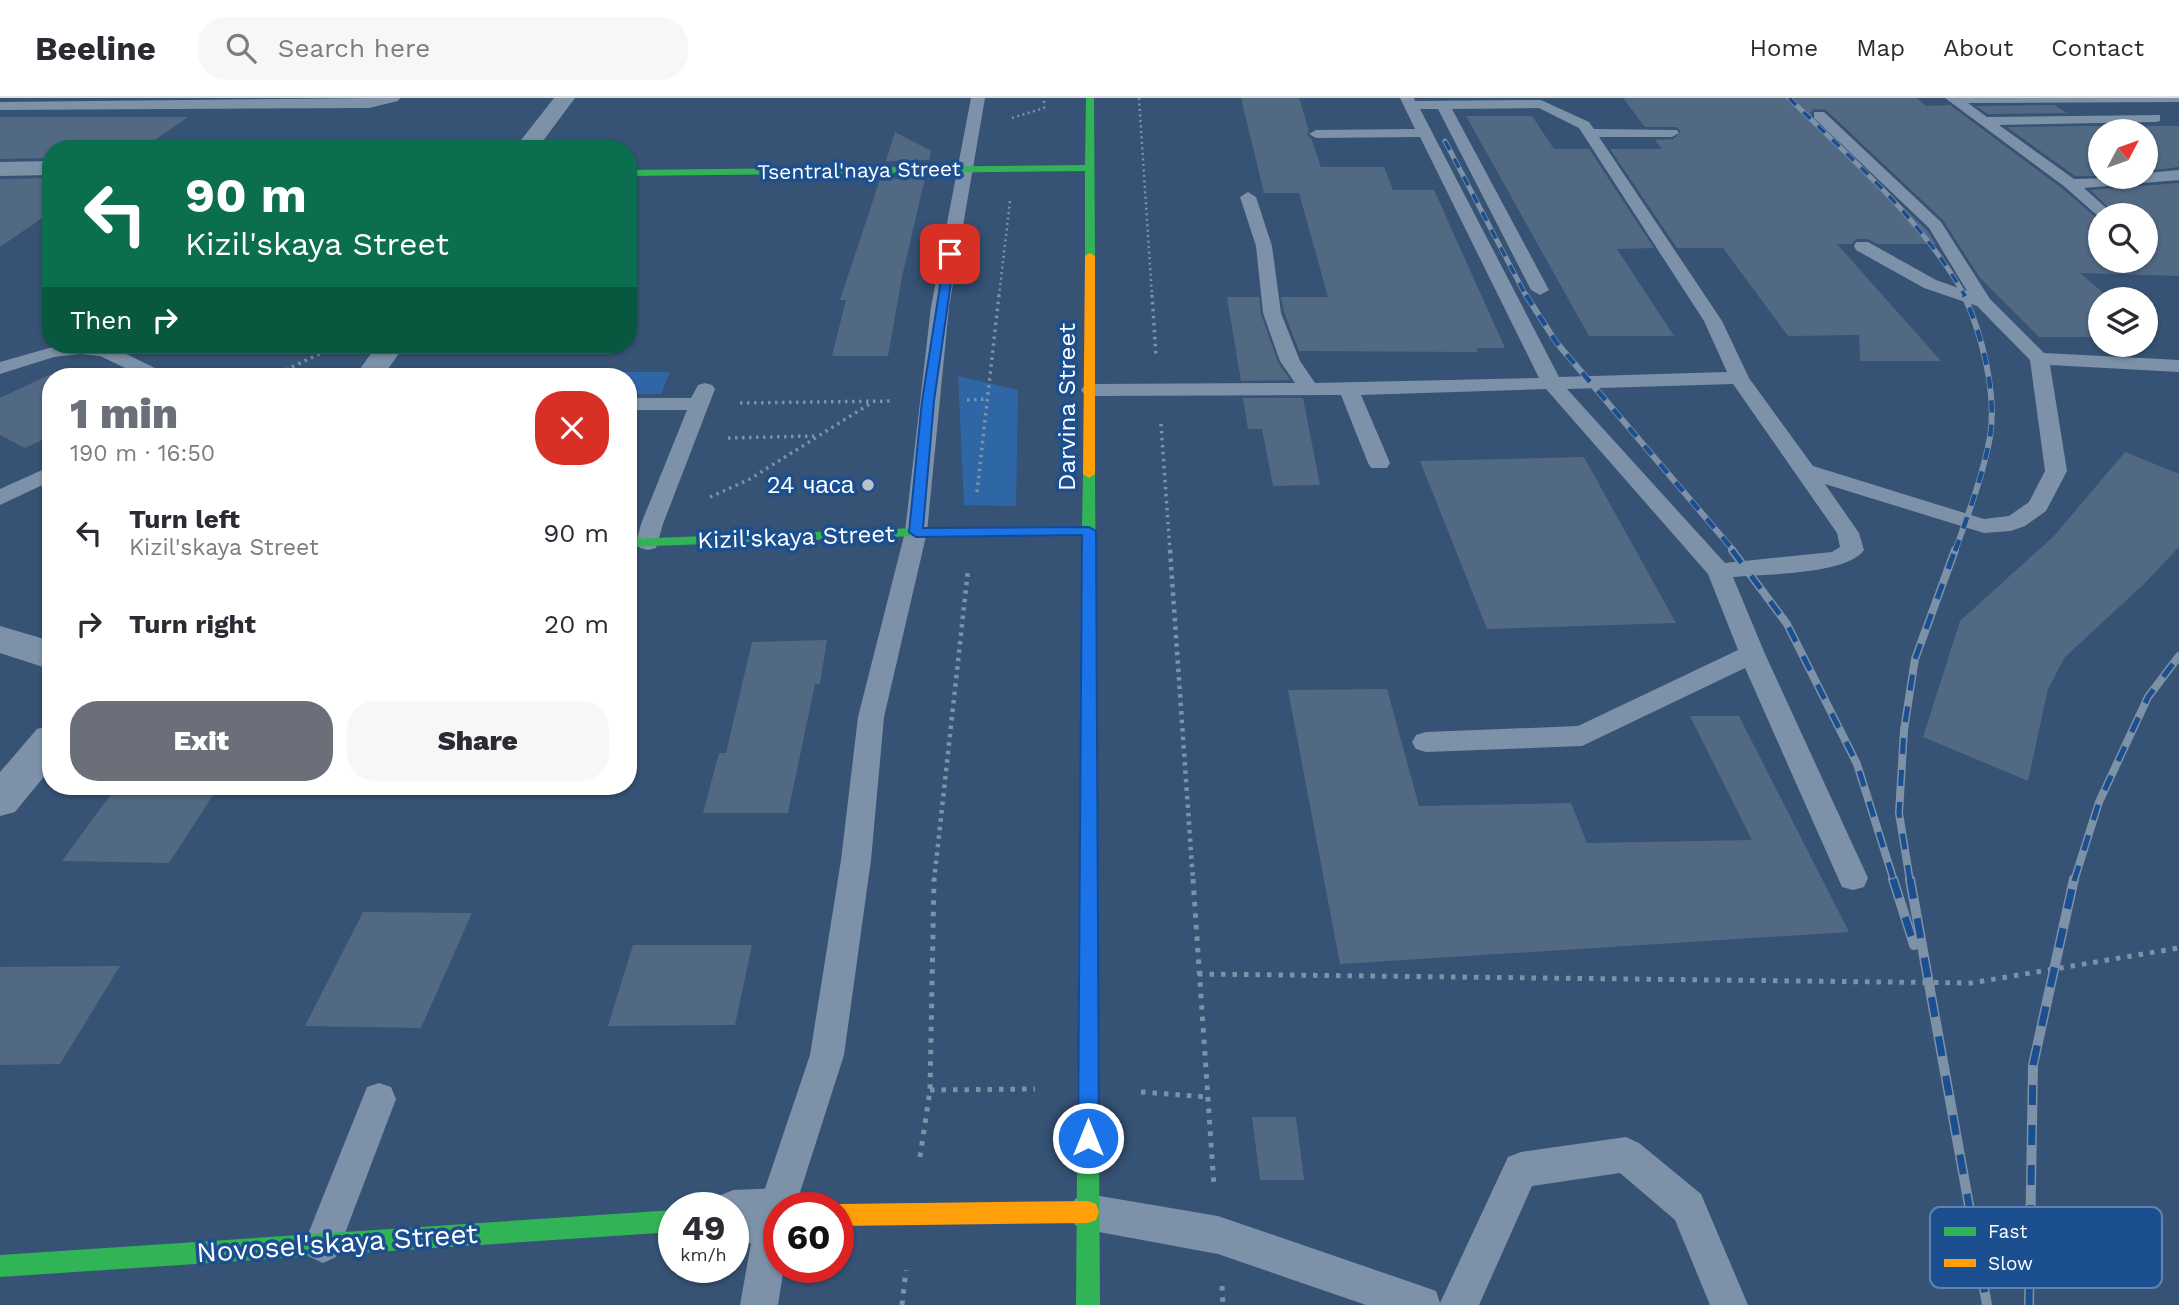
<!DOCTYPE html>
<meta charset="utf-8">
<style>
body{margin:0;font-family:"Work Sans",sans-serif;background:#f7f7f7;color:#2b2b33;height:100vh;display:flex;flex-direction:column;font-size:26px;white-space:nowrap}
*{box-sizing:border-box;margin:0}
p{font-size:23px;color:#7c7c81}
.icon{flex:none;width:38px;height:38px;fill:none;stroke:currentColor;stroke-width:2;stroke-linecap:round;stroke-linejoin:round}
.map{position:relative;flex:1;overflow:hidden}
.panel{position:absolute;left:42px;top:270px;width:595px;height:427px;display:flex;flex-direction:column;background:#fff;border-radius:28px;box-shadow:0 2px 5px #0004}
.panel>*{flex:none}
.guide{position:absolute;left:42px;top:42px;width:595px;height:214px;border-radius:28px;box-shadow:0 2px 5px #0004;background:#0b6e4f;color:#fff;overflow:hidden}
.needle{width:46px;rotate:49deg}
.buttons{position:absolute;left:2088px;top:21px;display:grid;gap:14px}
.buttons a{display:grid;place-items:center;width:70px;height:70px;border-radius:50%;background:#fff;box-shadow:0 2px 5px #0004;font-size:35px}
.speed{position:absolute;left:658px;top:1094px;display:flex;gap:14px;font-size:35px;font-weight:700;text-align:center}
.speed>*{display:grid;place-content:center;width:91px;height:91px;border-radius:50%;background:#fff;box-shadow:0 2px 5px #0004;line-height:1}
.speed small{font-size:18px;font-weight:400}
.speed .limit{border:10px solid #d22;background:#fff;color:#111}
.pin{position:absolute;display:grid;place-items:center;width:60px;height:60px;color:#fff;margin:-30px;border-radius:14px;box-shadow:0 4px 10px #0006}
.me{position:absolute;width:77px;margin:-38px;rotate:0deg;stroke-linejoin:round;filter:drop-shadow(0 0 5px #0008)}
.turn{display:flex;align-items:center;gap:24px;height:147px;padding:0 28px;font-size:32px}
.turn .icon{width:91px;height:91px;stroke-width:2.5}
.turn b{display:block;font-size:49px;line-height:60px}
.then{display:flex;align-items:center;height:66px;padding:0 28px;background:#0003;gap:14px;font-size:26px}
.round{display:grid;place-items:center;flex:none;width:74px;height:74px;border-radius:28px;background:#f7f7f7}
.summary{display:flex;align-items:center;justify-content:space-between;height:119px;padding:0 28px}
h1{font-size:42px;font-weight:800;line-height:52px;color:#6b6f79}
.primary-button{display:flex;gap:14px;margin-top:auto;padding:14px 28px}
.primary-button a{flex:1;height:80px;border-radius:28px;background:#6b6f79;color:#fff;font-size:28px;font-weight:800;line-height:80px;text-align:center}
.primary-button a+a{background:#f7f7f7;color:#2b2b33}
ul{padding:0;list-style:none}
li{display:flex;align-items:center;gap:21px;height:91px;padding:0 28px}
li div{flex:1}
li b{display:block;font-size:26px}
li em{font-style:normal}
header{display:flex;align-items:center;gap:42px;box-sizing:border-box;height:98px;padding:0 35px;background:#fff;border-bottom:2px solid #e1e1e2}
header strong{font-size:33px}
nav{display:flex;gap:38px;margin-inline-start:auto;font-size:24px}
.search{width:490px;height:63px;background:#f7f7f7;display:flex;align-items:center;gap:18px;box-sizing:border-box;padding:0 24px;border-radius:28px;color:#7c7c81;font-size:26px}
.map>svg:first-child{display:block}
.green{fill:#2f66a5}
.building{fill:#526984}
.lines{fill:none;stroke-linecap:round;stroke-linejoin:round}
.path-far3{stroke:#7d92a8;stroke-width:2.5;stroke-dasharray:2 3.5;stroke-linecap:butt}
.path-far2{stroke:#7d92a8;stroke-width:3.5;stroke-dasharray:2.5 4.5;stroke-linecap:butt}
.path-far1{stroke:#7d92a8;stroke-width:4.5;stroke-dasharray:3.5 5;stroke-linecap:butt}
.path{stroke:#7d92a8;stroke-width:5;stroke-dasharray:4.5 7;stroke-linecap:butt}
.lane{fill:#7d92a8;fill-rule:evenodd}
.street{fill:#7d92a8;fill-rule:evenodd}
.fast{fill:#30b455;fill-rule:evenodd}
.slow{fill:#ff9f0a;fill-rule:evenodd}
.rail-far3-casing{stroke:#7e92a7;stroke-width:5}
.rail-far2-casing{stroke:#7e92a7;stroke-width:6}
.rail-far1-casing{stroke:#7e92a7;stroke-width:8}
.rail-casing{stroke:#7e92a7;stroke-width:10}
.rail-far3{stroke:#1b4f8f;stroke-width:3.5;stroke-dasharray:10;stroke-linecap:butt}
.rail-far2{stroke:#1b4f8f;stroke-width:4.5;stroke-dasharray:12;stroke-linecap:butt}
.rail-far1{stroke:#1b4f8f;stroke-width:5;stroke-dasharray:16;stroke-linecap:butt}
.rail{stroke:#1b4f8f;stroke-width:7;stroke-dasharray:20;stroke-linecap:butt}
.route{fill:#1a73e8;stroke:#114b97;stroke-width:2}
.poi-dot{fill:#b9c2ce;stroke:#1b4f8f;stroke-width:2.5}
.labels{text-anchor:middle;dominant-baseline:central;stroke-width:7;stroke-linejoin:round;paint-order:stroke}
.far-street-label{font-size:21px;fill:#fff;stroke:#1b4f8f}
.street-label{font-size:24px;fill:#fff;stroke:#1b4f8f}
.poi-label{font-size:24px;fill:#fff;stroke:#1b4f8f;text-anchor:end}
.near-street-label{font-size:28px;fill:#fff;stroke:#1b4f8f}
.key{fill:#1b4f8f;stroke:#5f84b1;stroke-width:2}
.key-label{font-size:19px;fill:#fff}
</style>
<header>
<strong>Beeline</strong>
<div class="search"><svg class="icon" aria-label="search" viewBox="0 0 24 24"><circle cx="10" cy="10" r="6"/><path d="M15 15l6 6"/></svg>Search here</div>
<nav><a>Home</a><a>Map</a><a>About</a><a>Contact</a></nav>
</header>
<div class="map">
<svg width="2179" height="1207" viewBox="0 0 2179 1207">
<rect width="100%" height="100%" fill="#365274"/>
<path class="green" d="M404,274H670L661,296H628V278H400Z
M958,278L1018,292L1016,408L964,407Z"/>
<path class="building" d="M1241,0H1299L1309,33L1307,37L1311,40L1321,69H1384L1393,92H1434L1505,250H1476L1478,254L1299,253L1284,214L1281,199H1328L1299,95H1264Z
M1623,0H1917L1926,8L1950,7L2063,91L2100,123V163H2146V117H2116L2090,92L2179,85V178L2080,175L2110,201H2100V239H2039L1980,180L1943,122L1826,12L1814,11L1811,14L1812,22L1927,132L1936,146H1877L1868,141H1856L1852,146H1837L1941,263H1860L1859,237L1788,238L1723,150H1677L1610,51H1662L1655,42L1673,41L1681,34L1677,29H1645Z
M2054,7L2067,15L1988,16L1976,8Z
M1466,18H1532L1554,51H1589L1654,150L1617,151L1674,238H1589Z
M0,19H188L142,51H51V60L0,61Z
M2086,28H2179V69L2146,73V33H2100V78H2075L2007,29Z
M895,34L931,53L929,62L886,63Z
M51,80V114L0,149V81Z
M925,80L902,179L888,258H832L846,202H840L880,81Z
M1227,199H1259L1261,216L1278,264L1290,282L1241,283Z
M51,276V338L25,350L0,337V300Z
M1243,300H1303L1320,387L1273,388L1262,331H1248Z
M2125,354L2179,376V449L2143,487L2065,559L2048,591L2028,683L1923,639L1960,523L2054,438Z
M1584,359L1676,525L1487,531L1420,363Z
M827,542L820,586H815L788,715H703L719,655H726L752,544Z
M1387,591L1419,708L1571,705L1587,745L1752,742L1690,618H1739L1849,834L1340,866L1288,592Z
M117,688H219L169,765L62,763Z
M363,814L472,815L421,930L305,928Z
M633,847H752L735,927L608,928Z
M120,868L60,966L0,967V869Z
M1252,1019H1296L1304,1082H1260Z"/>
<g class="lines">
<path class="path-far3" d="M1139,0L1152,198
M1012,20L1044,10V0
M999,198L1010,103"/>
<path class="path-far2" d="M1152,197L1156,258
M273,278L338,247
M967,302L987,301
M740,305L892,303
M1161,326L1170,453
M728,340L814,338
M977,394L999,197
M710,399L750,381L871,305"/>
<path class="path-far1" d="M1170,452L1193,783
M934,783L968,472"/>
<path class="path" d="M1193,781L1214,1089
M1198,876L1971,885L2179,850
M930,992L1035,991
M1141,994L1207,999
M920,1059L930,992L934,781
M1222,1188L1223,1207
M902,1207L906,1172"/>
<path class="lane" d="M376,0H400L398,3L369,10L0,12V4Z
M971,0H985L949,209L927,434L884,619L871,762L844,957L795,1110H779V1169H784L778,1207H740L756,1117L810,957L841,762L858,619L905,434L931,209Z
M1400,0H1414L1415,3L1541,2L1589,24L1594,31L1677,32L1679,35L1672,39H1599L1722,223L1749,280L1813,368L1984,421L2009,418L2029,404L2045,373L2030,262L1977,208L1924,190L1856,152L1854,148L1856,144H1868L1936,182L1967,193L1929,130L1814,20V14H1824L1941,124L1990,201L2044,255L2179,262V274L2050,267L2067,373L2046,413L2025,428L2011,433L1984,435L1825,386L1859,435L1864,452C1847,477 1763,476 1733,479L1765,556L1868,780L1864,789L1853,792L1842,789L1745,570L1582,648L1426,654L1416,651L1412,644L1416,637L1426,634L1578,628L1738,552L1708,476L1546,291L1361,297L1390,365L1387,370H1371L1368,365L1341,297L1091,298L1084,296L1081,292L1084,288L1091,286L1295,285L1280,263L1263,215L1256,148L1240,99L1248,94L1256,99L1272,148L1281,215L1300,263L1315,285L1539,280L1420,39L1316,40L1309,36L1316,32L1415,31ZM1539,10L1579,30L1704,223L1727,274L1559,279L1420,11H1438L1531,192L1540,197L1549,192L1452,11ZM1733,286L1837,435L1840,449L1832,454L1725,465L1567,291Z
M1945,0H2179V4L1968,5L1987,19L2160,17V23L2155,24L1999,27L2074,81L2146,79V75L2179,72V82L2084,90L2114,117H2100V120L2065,89Z
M60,247H101L114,250L163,274L166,278H142L100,258L81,256L54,259L0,276V264Z
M705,285L712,287L715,291L663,426L656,450L648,452L640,450L636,445L641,426L687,312H628V300H691L698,287Z
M51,368V383L0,407V391Z
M379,985L391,989L396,1001L336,1159L323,1165L310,1159L304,1146L367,989Z
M1626,1039L1639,1045L1701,1096L1748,1207H1710L1675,1122L1620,1075L1532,1088L1479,1207H1366L1218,1156L1088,1132L1075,1127L1070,1114L1075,1101L1088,1096L1218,1118L1422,1188L1436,1193L1440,1205L1508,1059L1521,1054Z"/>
<path class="street" d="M554,0H575L537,51H514Z
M51,63V77L0,78V64Z
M377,247H405L383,278H355Z
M0,528L51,543V569H43L0,555Z
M51,627V670L15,714L0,718V674L37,631Z
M779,1090L798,1098L803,1110H779V1144L733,1146V1110H710L714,1100L733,1092Z"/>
<path class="fast" d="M1086,0H1094L1095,158L1090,161L1085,158V73L628,78V72L1085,67Z
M1089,372L1095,376L1100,1207H1076L1082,437L916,438L628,449V441L916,430L1082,429L1083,376Z
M674,1112V1134L0,1179V1157Z"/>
<path class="slow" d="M1090,155L1095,158V376L1089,380L1083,376L1085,158Z
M1088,1103L1096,1106L1099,1114L1096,1122L1088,1125L838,1128V1110H830L838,1106Z"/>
<g class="rail-far3-casing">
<path id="rail-far3" d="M1789,0C1852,62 1921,120 1965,198
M1445,43L1526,198"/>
</g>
<g class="rail-far2-casing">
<path id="rail-far2" d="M1526,197L1556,244L1734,453
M1955,453C1968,417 1983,377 1990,339C1997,295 1982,237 1964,197"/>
</g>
<g class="rail-far1-casing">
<path id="rail-far1" d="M1732,452L1787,526L1857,666L1894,783
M1910,783L1899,715L1904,632L1915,561L1955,452
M2074,783L2099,704L2148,599L2179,558"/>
</g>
<g class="rail-casing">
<path id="rail" d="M1893,781L1914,847
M1910,781L1987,1207
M2029,1207L2033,967L2074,781"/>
</g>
<use href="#rail-far3" class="rail-far3"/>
<use href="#rail-far2" class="rail-far2"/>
<use href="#rail-far1" class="rail-far1"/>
<use href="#rail" class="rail"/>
</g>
<path class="route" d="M950,153L955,156L934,303L923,430L1089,429L1096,433L1099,1040L1096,1048L1088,1051L1081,1048L1078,1040L1082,437L916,439L909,434L922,303L945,156Z"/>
<circle class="poi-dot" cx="868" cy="387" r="7"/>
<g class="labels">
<g class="far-street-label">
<text transform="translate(859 72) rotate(-1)">Tsentral'naya Street</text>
</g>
<g class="street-label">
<text transform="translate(1067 309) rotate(-90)">Darvina Street</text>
<text transform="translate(796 439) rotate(-2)">Kizil'skaya Street</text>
</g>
<g class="poi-label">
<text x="854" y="387">24 часа</text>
</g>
<g class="near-street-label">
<text transform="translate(337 1145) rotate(-4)">Novosel'skaya Street</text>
</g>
</g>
<rect x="1930" y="1109" width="232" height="81" rx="10" class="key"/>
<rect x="1944" y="1129" width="32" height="9" fill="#30b455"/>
<rect x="1944" y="1161" width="32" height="8" fill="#ff9f0a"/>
<g class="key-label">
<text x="1988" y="1140">Fast</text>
<text x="1988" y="1172">Slow</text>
</g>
</svg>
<div class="buttons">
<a><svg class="needle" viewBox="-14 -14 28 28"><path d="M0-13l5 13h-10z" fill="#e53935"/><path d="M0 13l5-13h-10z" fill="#7c7c81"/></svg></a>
<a><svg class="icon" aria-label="search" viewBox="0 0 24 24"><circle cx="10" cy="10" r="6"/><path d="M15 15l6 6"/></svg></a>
<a><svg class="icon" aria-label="layers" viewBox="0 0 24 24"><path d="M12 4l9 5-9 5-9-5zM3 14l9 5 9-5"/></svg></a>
</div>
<div class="speed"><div>49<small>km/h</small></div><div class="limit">60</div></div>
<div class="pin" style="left:950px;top:156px;background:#d93025"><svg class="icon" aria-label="arrive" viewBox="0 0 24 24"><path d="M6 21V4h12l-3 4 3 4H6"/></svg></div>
<svg class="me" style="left:1088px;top:1040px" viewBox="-20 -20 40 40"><circle r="17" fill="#1a73e8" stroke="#fff" stroke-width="3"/><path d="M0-11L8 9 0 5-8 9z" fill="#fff"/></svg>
<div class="guide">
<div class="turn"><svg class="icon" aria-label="left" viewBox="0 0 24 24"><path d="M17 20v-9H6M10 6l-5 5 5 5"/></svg><div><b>90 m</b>Kizil'skaya Street</div></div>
<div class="then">Then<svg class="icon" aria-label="right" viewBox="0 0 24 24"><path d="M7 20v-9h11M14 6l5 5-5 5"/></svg></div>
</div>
<section class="panel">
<div class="summary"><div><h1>1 min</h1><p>190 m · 16:50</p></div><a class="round" style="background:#d93025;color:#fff"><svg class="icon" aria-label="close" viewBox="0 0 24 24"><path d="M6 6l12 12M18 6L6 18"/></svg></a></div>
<ul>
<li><svg class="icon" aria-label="left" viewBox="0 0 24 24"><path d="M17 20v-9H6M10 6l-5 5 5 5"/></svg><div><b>Turn left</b><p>Kizil'skaya Street</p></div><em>90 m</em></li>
<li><svg class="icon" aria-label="right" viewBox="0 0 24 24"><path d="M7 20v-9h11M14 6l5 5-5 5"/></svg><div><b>Turn right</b></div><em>20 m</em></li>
</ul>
<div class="primary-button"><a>Exit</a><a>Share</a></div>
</section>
</div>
